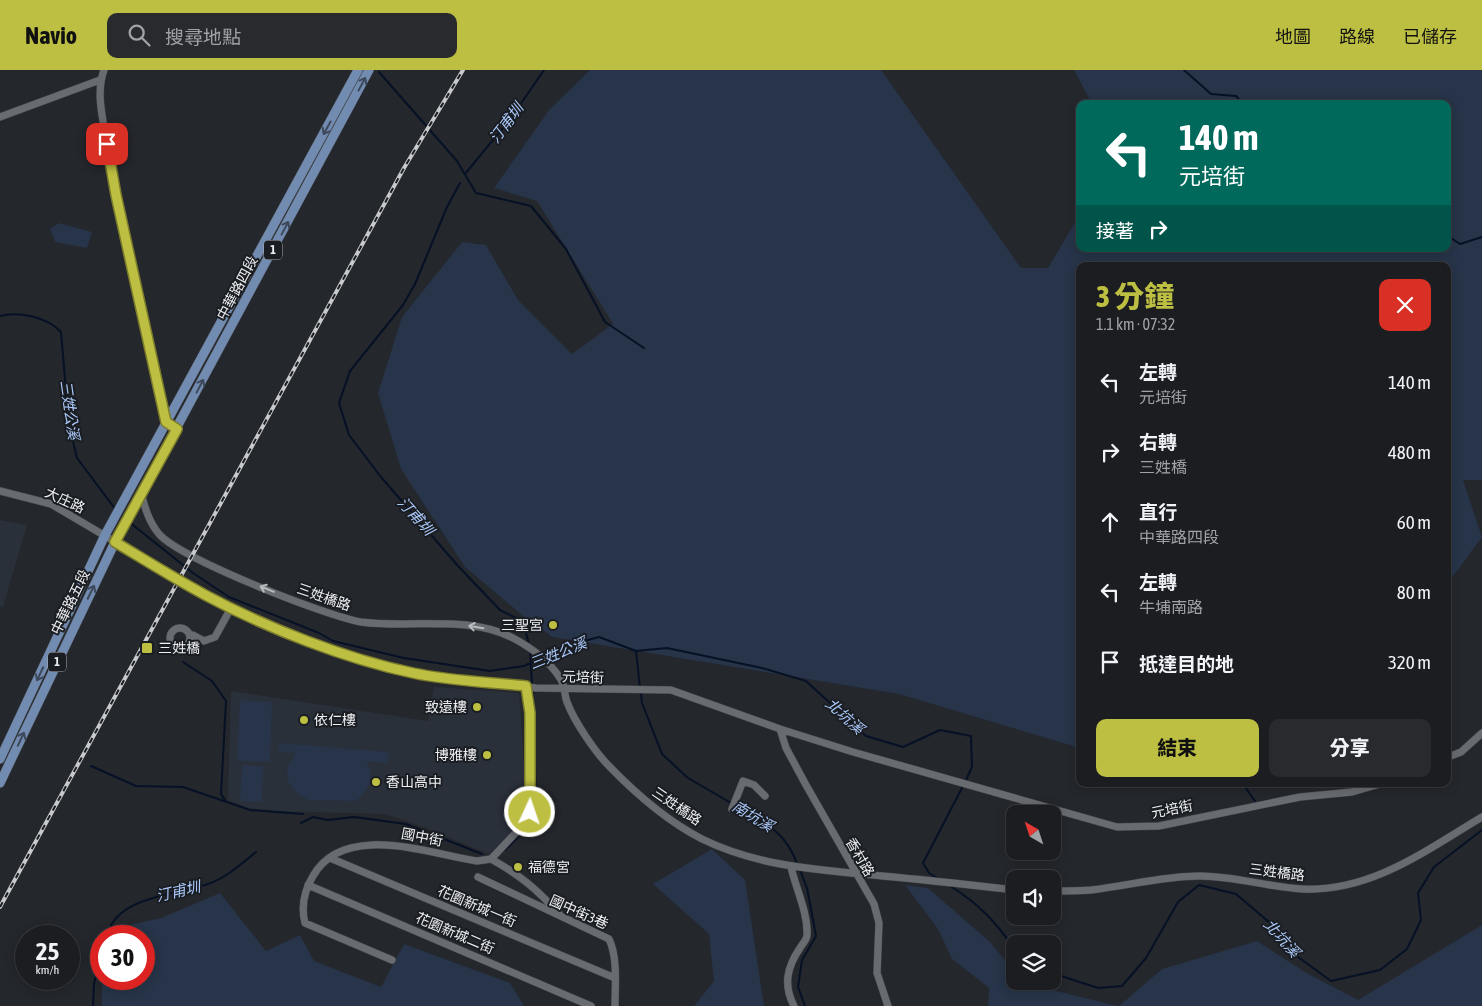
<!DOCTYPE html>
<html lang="zh-TW">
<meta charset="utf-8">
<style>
body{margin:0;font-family:"Asap Condensed","Noto Sans TC",sans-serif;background:#282a2e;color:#f1f3f6;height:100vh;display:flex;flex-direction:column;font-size:19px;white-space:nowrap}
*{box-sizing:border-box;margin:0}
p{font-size:16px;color:#a0a2a5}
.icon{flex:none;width:28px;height:28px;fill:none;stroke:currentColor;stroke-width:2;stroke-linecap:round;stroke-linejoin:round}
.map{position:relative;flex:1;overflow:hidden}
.panel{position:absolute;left:1076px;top:192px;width:375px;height:525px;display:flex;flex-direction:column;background:#1b1d21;border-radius:10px;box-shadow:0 2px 12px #0003,0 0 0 1px #393b3f}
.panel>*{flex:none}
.top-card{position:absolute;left:1076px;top:30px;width:375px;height:152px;border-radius:10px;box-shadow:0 2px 12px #0003,0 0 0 1px #393b3f;background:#00695c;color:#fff;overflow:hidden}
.needle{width:32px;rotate:321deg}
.tools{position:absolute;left:1006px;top:735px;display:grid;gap:10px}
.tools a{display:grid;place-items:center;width:55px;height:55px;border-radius:10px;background:#1b1d21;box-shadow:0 2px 12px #0003,0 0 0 1px #393b3f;font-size:25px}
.speed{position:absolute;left:15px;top:855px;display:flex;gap:10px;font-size:25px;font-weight:700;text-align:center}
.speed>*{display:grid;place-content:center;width:65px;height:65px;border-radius:50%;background:#1b1d21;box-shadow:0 2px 12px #0003,0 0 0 1px #393b3f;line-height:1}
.speed small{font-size:12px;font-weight:400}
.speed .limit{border:8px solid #d22;background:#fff;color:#111}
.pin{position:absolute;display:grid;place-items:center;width:42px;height:42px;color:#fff;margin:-21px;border-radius:10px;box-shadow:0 2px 8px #0006}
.me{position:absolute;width:55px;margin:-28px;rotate:3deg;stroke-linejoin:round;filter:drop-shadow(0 0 4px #0008)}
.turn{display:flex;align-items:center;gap:18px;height:105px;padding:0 20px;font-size:22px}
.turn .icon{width:65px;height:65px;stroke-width:2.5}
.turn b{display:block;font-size:35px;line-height:42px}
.then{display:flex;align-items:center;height:48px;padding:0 20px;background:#0003;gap:10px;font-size:19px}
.round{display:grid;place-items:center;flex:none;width:52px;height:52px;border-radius:10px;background:#282a2e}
.overview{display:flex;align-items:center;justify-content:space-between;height:85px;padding:0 20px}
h1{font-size:30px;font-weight:800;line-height:38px;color:#bdbf42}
.primary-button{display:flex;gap:10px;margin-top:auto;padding:10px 20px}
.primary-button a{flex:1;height:58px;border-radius:10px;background:#bdbf42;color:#111;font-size:20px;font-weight:800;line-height:58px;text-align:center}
.primary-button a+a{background:#282a2e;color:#f1f3f6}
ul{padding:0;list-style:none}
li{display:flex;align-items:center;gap:15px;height:70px;padding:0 20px}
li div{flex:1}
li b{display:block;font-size:19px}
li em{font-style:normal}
header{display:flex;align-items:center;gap:30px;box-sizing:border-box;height:70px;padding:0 25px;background:#bdbf42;color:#111}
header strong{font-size:24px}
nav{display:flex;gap:28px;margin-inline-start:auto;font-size:18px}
.search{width:350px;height:45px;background:#282a2e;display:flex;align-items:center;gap:12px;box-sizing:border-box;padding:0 18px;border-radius:10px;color:#a0a2a5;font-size:19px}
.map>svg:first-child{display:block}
.built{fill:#2a303a}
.green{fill:#273449}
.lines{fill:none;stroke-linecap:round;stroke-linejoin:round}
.stream{stroke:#061126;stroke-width:2}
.minor-casing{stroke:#434649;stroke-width:8}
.major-casing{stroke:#434649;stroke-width:10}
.minor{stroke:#686c71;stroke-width:7}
.major{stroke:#728bb1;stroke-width:9}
.rail-casing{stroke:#c7c9cc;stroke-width:4}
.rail{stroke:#1a1d22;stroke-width:2;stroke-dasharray:5.5;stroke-linecap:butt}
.oneway{stroke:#3d495b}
.oneway2{stroke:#b8bbbe}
.route-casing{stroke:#7b7c2b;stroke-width:12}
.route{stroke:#bdbf42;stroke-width:9}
.poi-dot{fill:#bdbf42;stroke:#1a1d22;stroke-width:2}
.labels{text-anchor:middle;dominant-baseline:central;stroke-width:4;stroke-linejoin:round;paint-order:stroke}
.shield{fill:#1a1d22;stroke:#aeb0b4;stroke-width:1}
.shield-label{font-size:12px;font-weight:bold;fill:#edeff2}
.street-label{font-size:14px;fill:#edeff2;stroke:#1a1d22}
.poi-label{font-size:14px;fill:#edeff2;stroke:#1a1d22;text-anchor:start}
.water-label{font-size:15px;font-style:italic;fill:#aac8f9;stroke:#1a1d22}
</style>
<header>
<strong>Navio</strong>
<div class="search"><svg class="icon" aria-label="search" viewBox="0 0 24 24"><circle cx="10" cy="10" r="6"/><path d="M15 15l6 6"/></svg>搜尋地點</div>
<nav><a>地圖</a><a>路線</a><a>已儲存</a></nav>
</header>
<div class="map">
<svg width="1482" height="936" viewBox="0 0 1482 936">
<rect width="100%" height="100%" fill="#24272c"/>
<path class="built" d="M0,450L27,455L3,537L0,536Z
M434,617L519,623L524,695L523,751L489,784L421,756L385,744L277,741L249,738L228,730L231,621L428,651Z"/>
<path class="green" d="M590,0H881L1021,198H1048L1080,144V179H1448V34H1092L1074,0H1482V410H1463L1482,467L1448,513V196H1080V678L899,624L552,567L537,555L535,556L465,497L401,399L378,323L402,247L462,172L486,175L518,230L572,284L613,254L537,131L494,118L549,40Z
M59,153L92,162L87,178L55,172L50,159Z
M240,630L272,632L270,692L237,691Z
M279,673L389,682L388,693L366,691C376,707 369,719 356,731L308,730L298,724L289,713L287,705L288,696L296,683L278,681Z
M242,695L263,696L262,732L240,731Z
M712,779L745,810L764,936H694L714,911L709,864L653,814Z
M905,815L928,818L990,872L1015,903V911L1118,936H988L989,918L952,889L938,859Z
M220,823L266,881L300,865L314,891L381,917L404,874L510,913L524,936H102V909H144V866H120L125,856L161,848Z
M1482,855V936H1119L1162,899L1257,871L1305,902L1358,930Z"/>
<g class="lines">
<path class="stream" d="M1184,0L1211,24L1236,26L1243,34
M379,2L457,91L476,123L531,136L566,179L605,252L644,278
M465,104L511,48L544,0
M460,113L447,137L415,214L403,235L350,301L339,333L349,365L381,407L458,496L500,540L518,549L525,559L529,575
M1448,166L1460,174L1482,167
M0,246C19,241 47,247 61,262L69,355L77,388L116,440
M128,451L193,503L229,527L319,563L333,571L404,588L490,601L524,596L539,589
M636,581L640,618
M530,582L532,614
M544,587L569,575L599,567L636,581L667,578L762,598L806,611L866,666L903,677L940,660L971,666L972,697L965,712
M183,592L212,611L226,631L221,724L226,732
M641,623L642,633L662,684L688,708L731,733
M91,696L136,716L183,717L250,740L303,744
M1243,714L1255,731
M735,736C766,754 785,760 798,796
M301,753L313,747L328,750L354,747L406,754L482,784
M505,780L532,753L536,740L533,619
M800,800L807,818L816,866L802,890L798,917L805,936
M937,808L929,803L923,793L963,716
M950,816C978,833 997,853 1015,880
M107,866C116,826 176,825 208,814C226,808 241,794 256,782
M1052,903L1098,918L1122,916L1146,888L1178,832L1199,815L1236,824L1276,858L1298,887L1331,911L1380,900L1407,879L1421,850L1418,823L1434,797L1482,760
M93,936L94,913L101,889"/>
<g class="minor-casing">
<path id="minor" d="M104,0C95,24 104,54 108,79C123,170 146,261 166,352L177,359
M0,47L100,10
M0,421L51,434L207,526L262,553L376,594L414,604L536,618L671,620L780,659L853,682L1117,757L1159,756L1300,727L1352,722L1380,714
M141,423C145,438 149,452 159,464C181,489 326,546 361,552C411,559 467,544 513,568C530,577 549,591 560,608C565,615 564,624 567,632C574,651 595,682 609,696C637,725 667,751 702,769C759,797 821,800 882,806C927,810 971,815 1015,820
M170 568a10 10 0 1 1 20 0a10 10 0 1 1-20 0Z
M190,566L193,565L204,571L215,567L231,538
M780,659L786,678L806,715L874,834L879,853L877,903L888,936
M1448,687L1461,682L1482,663
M732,739L743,711L754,715L765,726
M330,788L615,908
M491,789C520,805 538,820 560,845
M791,797C796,819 808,843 807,865C807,870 802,874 800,878C787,897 783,915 794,936
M478,807L609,869C618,888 615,915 615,936
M308,815L591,936
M1052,821C1065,821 1078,821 1091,820C1127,816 1163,806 1200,806C1234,806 1268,817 1302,819C1371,822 1425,781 1482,747
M392,890L305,853C301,837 304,821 313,806C344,751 430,784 477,791L491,789L525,753L530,742V643L526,616"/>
</g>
<g class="major-casing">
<path id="major" d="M0,689L105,465L358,0
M0,713L115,472L369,0"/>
</g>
<use href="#minor" class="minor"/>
<use href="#major" class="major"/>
<g class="rail-casing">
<path id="rail" d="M0,837L404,98L463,0"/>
</g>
<use href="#rail" class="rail"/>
</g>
<defs><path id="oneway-shaft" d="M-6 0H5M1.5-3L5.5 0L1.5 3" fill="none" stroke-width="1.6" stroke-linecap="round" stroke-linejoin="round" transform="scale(1.25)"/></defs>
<g class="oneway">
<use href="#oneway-shaft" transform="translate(362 14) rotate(-62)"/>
<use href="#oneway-shaft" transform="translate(327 58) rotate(119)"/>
<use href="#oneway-shaft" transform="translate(285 158) rotate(-62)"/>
<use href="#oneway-shaft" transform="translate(200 316) rotate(-62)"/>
<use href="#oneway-shaft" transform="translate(91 522) rotate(-64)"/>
<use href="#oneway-shaft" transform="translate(40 604) rotate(115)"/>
<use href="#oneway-shaft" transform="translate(21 669) rotate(-65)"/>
</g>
<g class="oneway2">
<use href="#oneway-shaft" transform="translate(267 519) rotate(-158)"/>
<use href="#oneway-shaft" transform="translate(476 557) rotate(-171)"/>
</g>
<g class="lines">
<g class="route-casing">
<path id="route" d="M107,74L116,125L166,352L177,359L115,472C145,490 175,509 207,526C267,558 346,589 413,603C450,611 488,612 526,616L530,643V742"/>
</g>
<use href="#route" class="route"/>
</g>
<g class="poi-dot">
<circle cx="553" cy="555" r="5"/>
<rect x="141" y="572" width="12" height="12" rx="2.5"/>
<circle cx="477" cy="637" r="5"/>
<circle cx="304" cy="650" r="5"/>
<circle cx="487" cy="685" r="5"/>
<circle cx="376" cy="712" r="5"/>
<circle cx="518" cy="797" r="5"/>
</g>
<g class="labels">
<g class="shield">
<rect x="264" y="170.5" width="18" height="19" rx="4"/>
<rect x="48" y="582.5" width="18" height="19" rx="4"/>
</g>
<g class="shield-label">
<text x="273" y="180">1</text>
<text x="57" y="592">1</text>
</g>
<g class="street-label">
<text transform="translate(237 218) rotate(-62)">中華路四段</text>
<text transform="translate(65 430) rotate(25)">大庄路</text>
<text transform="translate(324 527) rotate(19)">三姓橋路</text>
<text transform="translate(70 532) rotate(-64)">中華路五段</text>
<text transform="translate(583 607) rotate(2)">元培街</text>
<text transform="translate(677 736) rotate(34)">三姓橋路</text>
<text transform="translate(1172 739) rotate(-11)">元培街</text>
<text transform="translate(422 767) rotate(11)">國中街</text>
<text transform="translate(860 787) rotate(60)">香村路</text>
<text transform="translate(1277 802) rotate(7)">三姓橋路</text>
<text transform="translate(477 836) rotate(23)">花園新城一街</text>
<text transform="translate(579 842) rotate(24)">國中街3巷</text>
<text transform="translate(455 863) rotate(23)">花園新城二街</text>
</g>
<g class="poi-label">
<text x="543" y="555" text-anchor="end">三聖宮</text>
<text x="158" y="578">三姓橋</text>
<text x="467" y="637" text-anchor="end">致遠樓</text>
<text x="314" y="650">依仁樓</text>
<text x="477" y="685" text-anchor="end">博雅樓</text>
<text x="386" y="712">香山高中</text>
<text x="528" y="797">福德宮</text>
</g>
<g class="water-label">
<text transform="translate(506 53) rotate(-53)">汀甫圳</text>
<text transform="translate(70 340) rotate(82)">三姓公溪</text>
<text transform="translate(416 446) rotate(48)">汀甫圳</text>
<text transform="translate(558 583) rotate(-22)">三姓公溪</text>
<text transform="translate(845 646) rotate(42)">北坑溪</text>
<text transform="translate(753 746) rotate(31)">南坑溪</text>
<text transform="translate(178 821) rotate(-13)">汀甫圳</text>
<text transform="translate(1282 868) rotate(48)">北坑溪</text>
</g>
</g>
</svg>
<div class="tools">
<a><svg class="needle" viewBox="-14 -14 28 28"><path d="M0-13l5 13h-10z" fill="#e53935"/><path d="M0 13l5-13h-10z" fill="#a0a2a5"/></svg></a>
<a><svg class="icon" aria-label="sound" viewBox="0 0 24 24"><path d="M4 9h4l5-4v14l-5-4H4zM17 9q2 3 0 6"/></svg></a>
<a><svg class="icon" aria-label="layers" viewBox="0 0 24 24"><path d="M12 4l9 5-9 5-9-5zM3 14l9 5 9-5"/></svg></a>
</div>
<div class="speed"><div>25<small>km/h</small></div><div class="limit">30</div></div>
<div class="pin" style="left:107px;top:74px;background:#d93025"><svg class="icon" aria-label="arrive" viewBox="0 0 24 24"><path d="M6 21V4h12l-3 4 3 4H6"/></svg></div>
<svg class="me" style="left:530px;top:742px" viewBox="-20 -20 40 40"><circle r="17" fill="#bdbf42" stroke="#fff" stroke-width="3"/><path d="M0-11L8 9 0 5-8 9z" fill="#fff"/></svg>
<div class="top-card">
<div class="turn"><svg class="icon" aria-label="left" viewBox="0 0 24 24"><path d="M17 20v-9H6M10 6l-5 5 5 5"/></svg><div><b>140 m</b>元培街</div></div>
<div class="then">接著<svg class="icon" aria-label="right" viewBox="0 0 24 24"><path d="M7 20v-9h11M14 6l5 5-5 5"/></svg></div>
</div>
<section class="panel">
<div class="overview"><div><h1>3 分鐘</h1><p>1.1 km · 07:32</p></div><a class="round" style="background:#d93025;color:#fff"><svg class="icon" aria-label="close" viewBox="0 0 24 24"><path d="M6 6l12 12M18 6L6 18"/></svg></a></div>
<ul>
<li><svg class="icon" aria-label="left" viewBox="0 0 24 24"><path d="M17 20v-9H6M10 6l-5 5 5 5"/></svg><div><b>左轉</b><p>元培街</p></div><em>140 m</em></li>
<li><svg class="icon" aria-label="right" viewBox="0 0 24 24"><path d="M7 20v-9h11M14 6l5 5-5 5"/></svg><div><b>右轉</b><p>三姓橋</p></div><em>480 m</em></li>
<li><svg class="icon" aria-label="ahead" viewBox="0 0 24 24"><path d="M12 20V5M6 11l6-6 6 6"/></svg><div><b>直行</b><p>中華路四段</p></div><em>60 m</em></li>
<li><svg class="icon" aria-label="left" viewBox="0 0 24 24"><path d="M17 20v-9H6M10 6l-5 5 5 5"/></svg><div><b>左轉</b><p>牛埔南路</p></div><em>80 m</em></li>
<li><svg class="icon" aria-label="arrive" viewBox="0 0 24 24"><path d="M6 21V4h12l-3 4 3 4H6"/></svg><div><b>抵達目的地</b></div><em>320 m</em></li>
</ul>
<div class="primary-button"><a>結束</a><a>分享</a></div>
</section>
</div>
